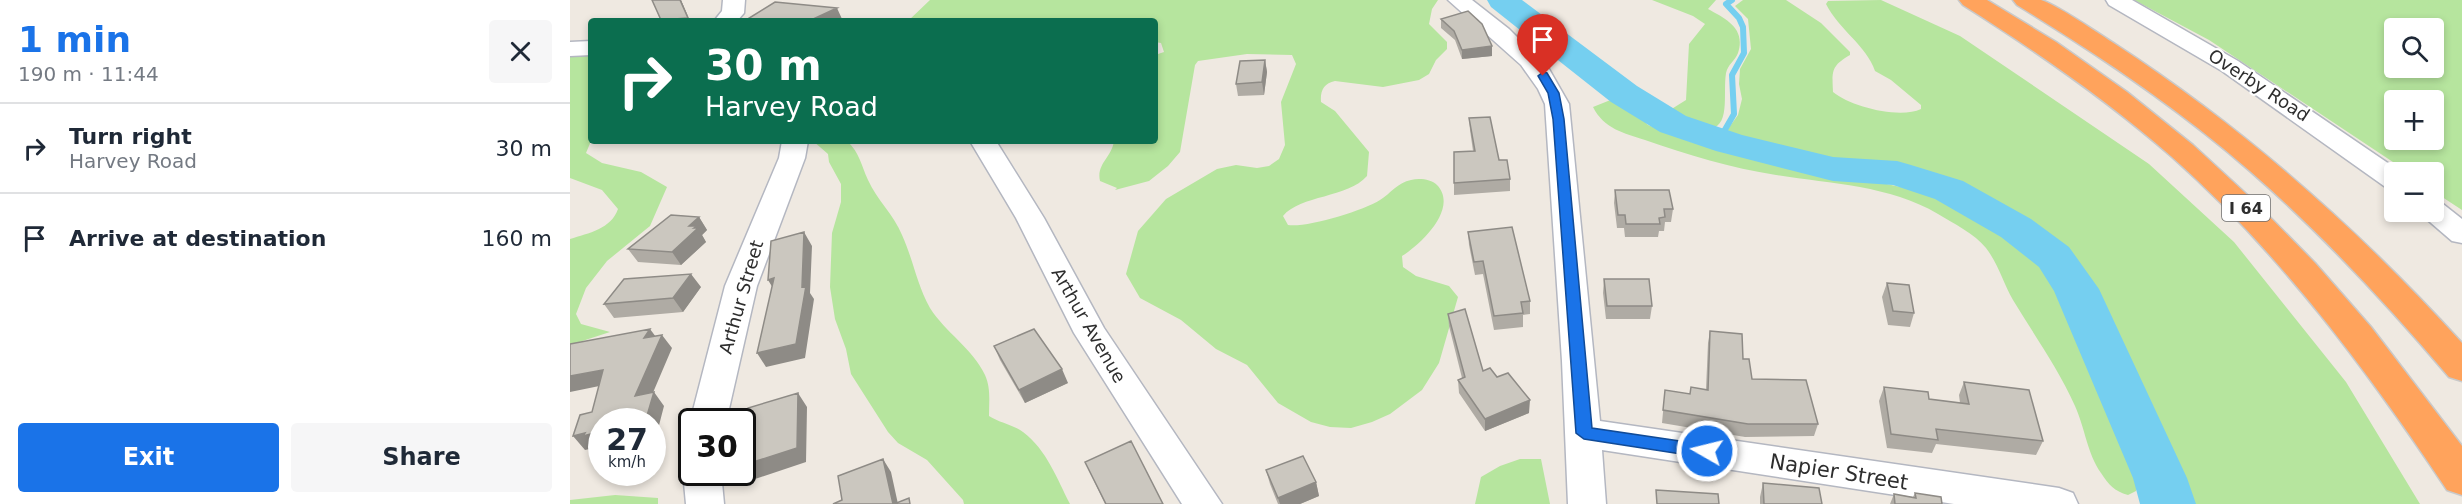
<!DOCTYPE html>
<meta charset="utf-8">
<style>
body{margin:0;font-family:"DejaVu Sans",sans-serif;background:#f6f6f7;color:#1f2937;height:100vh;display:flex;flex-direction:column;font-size:22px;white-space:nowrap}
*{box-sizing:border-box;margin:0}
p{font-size:20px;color:#747a83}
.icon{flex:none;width:33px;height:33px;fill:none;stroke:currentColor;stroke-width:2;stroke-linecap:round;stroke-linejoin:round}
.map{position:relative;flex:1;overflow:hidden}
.side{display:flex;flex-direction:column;background:#fff;width:570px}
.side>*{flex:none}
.banner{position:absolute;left:18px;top:18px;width:570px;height:126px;border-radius:6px;box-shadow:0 3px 9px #0003;background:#0b6e4f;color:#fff;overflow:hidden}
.controls{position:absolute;left:1814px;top:18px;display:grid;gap:12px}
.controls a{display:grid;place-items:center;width:60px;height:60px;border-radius:6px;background:#fff;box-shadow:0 3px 9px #0003;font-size:30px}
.speed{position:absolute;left:18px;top:408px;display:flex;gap:12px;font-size:30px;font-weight:700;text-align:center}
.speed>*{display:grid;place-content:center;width:78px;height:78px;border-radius:50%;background:#fff;box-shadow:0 3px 9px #0003;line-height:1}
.speed small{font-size:15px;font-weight:400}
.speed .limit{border:3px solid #111;border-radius:9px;background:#fff;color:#111}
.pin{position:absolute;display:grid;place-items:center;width:51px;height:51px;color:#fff;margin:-62px -26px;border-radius:50% 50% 50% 0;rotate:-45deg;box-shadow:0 0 6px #0007}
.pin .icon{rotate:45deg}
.me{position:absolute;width:66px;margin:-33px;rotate:278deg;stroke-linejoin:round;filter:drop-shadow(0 0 4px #0008)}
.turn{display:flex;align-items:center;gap:21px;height:126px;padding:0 18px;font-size:27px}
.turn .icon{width:78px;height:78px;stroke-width:2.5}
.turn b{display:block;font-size:42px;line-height:51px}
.round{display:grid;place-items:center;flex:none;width:63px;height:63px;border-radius:6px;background:#f6f6f7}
.summary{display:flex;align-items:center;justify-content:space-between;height:102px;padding:0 18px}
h1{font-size:36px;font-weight:700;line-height:45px;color:#1a73e8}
.button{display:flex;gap:12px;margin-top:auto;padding:12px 18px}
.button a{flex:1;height:69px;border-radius:6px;background:#1a73e8;color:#fff;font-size:24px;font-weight:700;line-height:69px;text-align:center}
.button a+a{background:#f6f6f7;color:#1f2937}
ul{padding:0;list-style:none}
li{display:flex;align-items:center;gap:18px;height:90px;padding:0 18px;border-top:2px solid #e0e1e3}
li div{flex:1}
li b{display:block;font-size:22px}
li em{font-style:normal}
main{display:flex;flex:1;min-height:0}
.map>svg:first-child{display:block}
.green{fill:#b6e59e;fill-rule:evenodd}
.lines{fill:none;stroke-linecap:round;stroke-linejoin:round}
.stream{stroke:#75cff0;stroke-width:6}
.river{fill:#75cff0;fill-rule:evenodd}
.minor-casing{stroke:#b4b7c1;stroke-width:3}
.highway-casing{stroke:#c9c9c9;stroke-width:3}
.minor{fill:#fff;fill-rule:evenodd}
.highway{fill:#ffa35c;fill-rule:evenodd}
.wall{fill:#afaba4}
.shaded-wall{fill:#8e8b86}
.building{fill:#cbc7bf;stroke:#8e8b86;stroke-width:1.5}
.route{fill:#1a73e8;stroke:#114b97;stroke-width:1.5}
.labels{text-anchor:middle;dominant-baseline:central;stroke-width:4.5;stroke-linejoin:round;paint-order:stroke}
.shield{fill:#fff;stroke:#6d6d6d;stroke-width:1.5}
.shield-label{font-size:16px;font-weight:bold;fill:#2e2e2e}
.street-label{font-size:18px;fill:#2e2e2e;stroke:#fff}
.near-street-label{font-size:21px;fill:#2e2e2e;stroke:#fff}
</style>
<main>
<section class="side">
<div class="summary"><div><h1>1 min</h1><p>190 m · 11:44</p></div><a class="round"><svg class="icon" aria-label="close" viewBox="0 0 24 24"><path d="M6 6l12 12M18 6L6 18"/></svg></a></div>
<ul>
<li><svg class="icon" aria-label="right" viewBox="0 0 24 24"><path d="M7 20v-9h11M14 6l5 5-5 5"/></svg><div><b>Turn right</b><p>Harvey Road</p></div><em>30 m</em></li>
<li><svg class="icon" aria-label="arrive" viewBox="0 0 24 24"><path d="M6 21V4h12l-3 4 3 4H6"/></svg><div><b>Arrive at destination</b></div><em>160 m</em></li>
</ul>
<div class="button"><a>Exit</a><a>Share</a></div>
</section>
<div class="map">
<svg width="1892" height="504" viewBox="0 0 1892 504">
<rect width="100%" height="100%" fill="#efe9e1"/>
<path class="green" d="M360,0H868L862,9L859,24L877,42V49L866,60L859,74L849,80L813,87L765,81C754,83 750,91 751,102L765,111L799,152L797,176C778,198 730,195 713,216L718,225C736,228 793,211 810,200C820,194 828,182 841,180C849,178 861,179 867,185C889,208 851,244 832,256L833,267L846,276L879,286L888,297L869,363L852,390L820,414L802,422L781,428L760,427L741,422L708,403L677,365L646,349L611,320L570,298L556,274L568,231L596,199L647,169L666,165L687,168L699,166L709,159L715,145L711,102L726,64L722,55L677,54L628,61L625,65L610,152L598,166L579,181L545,190L547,188L530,181C526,164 542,157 544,141H585V55L594,52L591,43L585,42V21H338Z
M1082,0H1146L1138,9C1156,19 1176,28 1168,53C1165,61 1158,64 1156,73C1152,98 1165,141 1121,126C1111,122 1103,120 1100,110L1116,100L1119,44L1135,24L1123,16Z
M1216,0L1251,23L1280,52V55C1261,66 1262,71 1263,92C1281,107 1330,119 1351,109V105L1321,80L1305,71C1296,45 1269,30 1256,4L1258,1L1311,0L1390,36L1579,164L1664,242L1776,382L1850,504H1608L1601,477L1552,382L1519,292L1473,238L1452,223L1370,181L1337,171L1294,164L1207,156L1155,133L1168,115L1172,99L1169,84L1170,69L1181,49L1178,19L1165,6L1173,0Z
M1564,0H1892V210L1863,191V172H1838L1639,40ZM1824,28H1863V68H1824ZM1824,100H1863V140H1824Z
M21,54V141L16,153L32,163L71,172L97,187L80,226L37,261L16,288L6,314L11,324L40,332L0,345V239C19,233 41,229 48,209L32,190L0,178V55Z
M1043,99L1059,107L1078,125L1121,142L1250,175L1284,177L1372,196L1448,239L1482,266L1490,279C1506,317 1516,358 1535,395C1547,419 1570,463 1566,491L1558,495C1544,491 1539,485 1531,473C1517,453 1515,428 1505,406C1488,368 1464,335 1443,300C1433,283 1429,265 1416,248C1405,234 1383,223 1368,214C1319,185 1260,184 1206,175C1161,168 1118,155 1075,140C1054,133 1034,129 1023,107Z
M243,141H277C290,153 291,165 298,180C307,200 324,215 332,235C343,259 347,285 360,308C375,332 403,349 415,375C421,388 419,402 419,416C430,423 444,425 453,432C477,450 487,479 500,504H394L393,500L357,460L328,443L318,432L281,374L276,349L265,319L260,287L262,233L271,202V184L259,162L258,154Z
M950,459H971L980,504H905L911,477L930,466Z
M45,495L88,498V504H0V500Z"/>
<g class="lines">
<path class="stream" d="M1149,140L1164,114L1162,75L1174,53L1173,27L1169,18L1156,4L1162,0"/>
<path class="river" d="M917,0H952L1067,86L1116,116L1172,135L1263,157L1327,161L1341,165L1393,181L1461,219L1499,247L1529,289L1617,478L1626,504H1570L1563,478L1484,291L1469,267L1431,237L1365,199L1323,185L1263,181L1146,151L1090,132L1041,102L921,7Z"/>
<g class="minor-casing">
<path id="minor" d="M153,0H175L174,13L167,21H144L152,11Z
M878,0H902L939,29L979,69L999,104L1030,421L1489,488L1503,493L1508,504H1384L1032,450L1036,504H998L992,361L975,104L968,89L951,65Z
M1536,0H1562L1668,61L1831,172H1824V188L1814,186L1652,71L1539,5Z
M21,41V55L0,56V42Z
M212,141H238L235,158L187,286L156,422H122V425L120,422L155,286L209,158Z
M400,141H426L474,218L534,328L652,504H612L504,333L446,218Z
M1863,201L1873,204L1892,219V243L1882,241L1853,216L1850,212H1863Z
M122,460V472H151L154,504H116L113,472Z"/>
</g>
<g class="highway-casing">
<path id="highway" d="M1389,0H1417L1486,42L1557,92L1623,145L1686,203L1745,263L1801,327L1892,446V495L1877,490C1797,370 1711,254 1602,157C1537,100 1466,51 1393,5Z
M1443,0C1452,0 1462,0 1471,0C1484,3 1531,35 1545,44C1674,128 1788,229 1892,343V381L1879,377C1817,304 1752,234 1680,171C1608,108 1529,55 1447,5Z"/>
</g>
<use href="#minor" class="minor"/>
<use href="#highway" class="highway"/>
</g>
<path class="wall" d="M82,0H111L120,21H91Z
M871,19L922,46V56L892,59L885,40L871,28Z
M695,60L697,72L694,95L668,96L666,84Z
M899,118L929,160L940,179V191L884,195V183L903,151L900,130Z
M1045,190L1103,209L1101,222H1095L1094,231H1089L1088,237H1055L1054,228H1047L1044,203Z
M129,217L137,230L132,235L136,242L111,265L68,262L58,249Z
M898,232L960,301V314L953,315V327L924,330L913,274L905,275L899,245Z
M1034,279L1082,306L1080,319H1036L1033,293Z
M1317,283L1344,313L1340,327L1318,325L1312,297Z
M131,287L113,312L44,318L34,304Z
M878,314L913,371L927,377L959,413L915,431L889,393L888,380L892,378L879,326Z
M1140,331L1173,359L1182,379L1248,424L1244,436L1175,437L1092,423L1095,390L1120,394L1136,389L1138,343Z
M424,346L498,383L455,403L430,360Z
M1394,382L1473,441L1466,455L1366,444L1362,453L1317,448L1309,401L1314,387L1359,399L1390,403L1389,395Z
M515,462L593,504H535Z
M696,470L746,482L749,496L730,504H708L700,484Z
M1193,483L1252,504H1190V497Z
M1345,493L1372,504H1320L1324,494L1343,497Z"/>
<path class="shaded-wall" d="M110,0H111L120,21Z
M267,8L272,19L268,21H239Z
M922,46V56L892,59V50Z
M695,60L697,72L694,95L692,82Z
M129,217L137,230L132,235L136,242L111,265L102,252L119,226Z
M234,232L242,246L240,293L244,299L235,358L196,367L187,353L232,287Z
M121,274L131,287L113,312L103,298Z
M204,278L206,293L198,280Z
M80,329L89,341L92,335L102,348L76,409L65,396L74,338Z
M492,369L498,383L455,403L449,390Z
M33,370L44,383L0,392V376Z
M84,392L94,406L87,433L82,434V422H66Z
M228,393L237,407L236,462L185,479L174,465Z
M960,400L959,413L915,431V419Z
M32,431V448L26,450L24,448L15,450L3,436L15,433Z
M313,459L321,472L328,504H323Z
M746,482L749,496L730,504H710L708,498Z"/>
<path class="building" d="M82,0H110L118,18L91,20Z
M205,2L267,8L239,21H187L176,20Z
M898,11L912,24L922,46L892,50L884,31L871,19Z
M695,60L692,82L666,84L670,61Z
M920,117L929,160H937L940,179L884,183V152L905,151L899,118Z
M1045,190H1099L1103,209H1094L1095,217L1089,218L1090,224H1056L1055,215H1048Z
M101,215L129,217L119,226H127L124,228H128L102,252L58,249Z
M942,227L960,301L951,302L953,313L924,316L913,261L904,262L898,232Z
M234,232L232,287L236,286L226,344L187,353L204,278L198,280L201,241Z
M121,274L103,298L34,304L54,279Z
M1034,279H1079L1082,306H1037Z
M1317,283L1339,285L1344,313L1323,311Z
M895,309L913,371L920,368L927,377L938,373L960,400L915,419L888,380L895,377L878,314Z
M80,329L74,338L92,335L65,396L84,392L76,419L66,422H32V431L13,436L15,433L3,436L10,415L22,412L33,370L0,376V344Z
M464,329L492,369L449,390L424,346Z
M1140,331L1172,334L1173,359H1179L1182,379L1236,380L1248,424H1178L1093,410L1095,390L1120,394L1121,387L1138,390Z
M1394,382L1459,390L1473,441L1366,429L1368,440L1321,434L1314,387L1358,392L1359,399L1399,404Z
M228,393L227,448L174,465L178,408Z
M561,441L593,504H536L515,462Z
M733,456L746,482L708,498L696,470Z
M313,459L323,504H263L272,500L268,476Z
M1193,483L1249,488L1252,504H1194Z
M1086,490L1148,494L1149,504H1087Z
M1345,493L1371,497L1372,504H1325L1324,494L1346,498Z
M339,498L340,504H324Z"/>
<path class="route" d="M973,72L977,73L989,93L994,119L1022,428L1137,445L1143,447L1146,451L1143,456L1137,458L1014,439L1006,433L983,119L978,93L968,76Z"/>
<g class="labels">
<rect class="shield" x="1652" y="195" width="48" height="26" rx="4.5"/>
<g class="shield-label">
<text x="1676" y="208">I 64</text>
</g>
<g class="street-label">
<text transform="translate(1689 85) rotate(33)">Overby Road</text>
<text transform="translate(171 297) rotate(-74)">Arthur Street</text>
<text transform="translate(519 325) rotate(60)">Arthur Avenue</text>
</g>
<g class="near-street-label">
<text transform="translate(1269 472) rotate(9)">Napier Street</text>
</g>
</g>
</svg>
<div class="controls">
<a><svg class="icon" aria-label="search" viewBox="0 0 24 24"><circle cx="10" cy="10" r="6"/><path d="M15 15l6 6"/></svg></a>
<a>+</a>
<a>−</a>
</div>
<div class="speed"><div>27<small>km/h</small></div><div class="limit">30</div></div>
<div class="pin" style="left:973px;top:76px;background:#d93025"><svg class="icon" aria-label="arrive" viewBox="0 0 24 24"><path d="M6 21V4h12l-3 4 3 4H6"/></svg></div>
<svg class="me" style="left:1137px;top:451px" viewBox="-20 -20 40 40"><circle r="17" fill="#1a73e8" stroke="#fff" stroke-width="3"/><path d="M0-11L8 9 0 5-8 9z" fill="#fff"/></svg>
<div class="banner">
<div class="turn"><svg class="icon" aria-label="right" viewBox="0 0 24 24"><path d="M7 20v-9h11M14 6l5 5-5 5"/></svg><div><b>30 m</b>Harvey Road</div></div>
</div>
</div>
</main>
